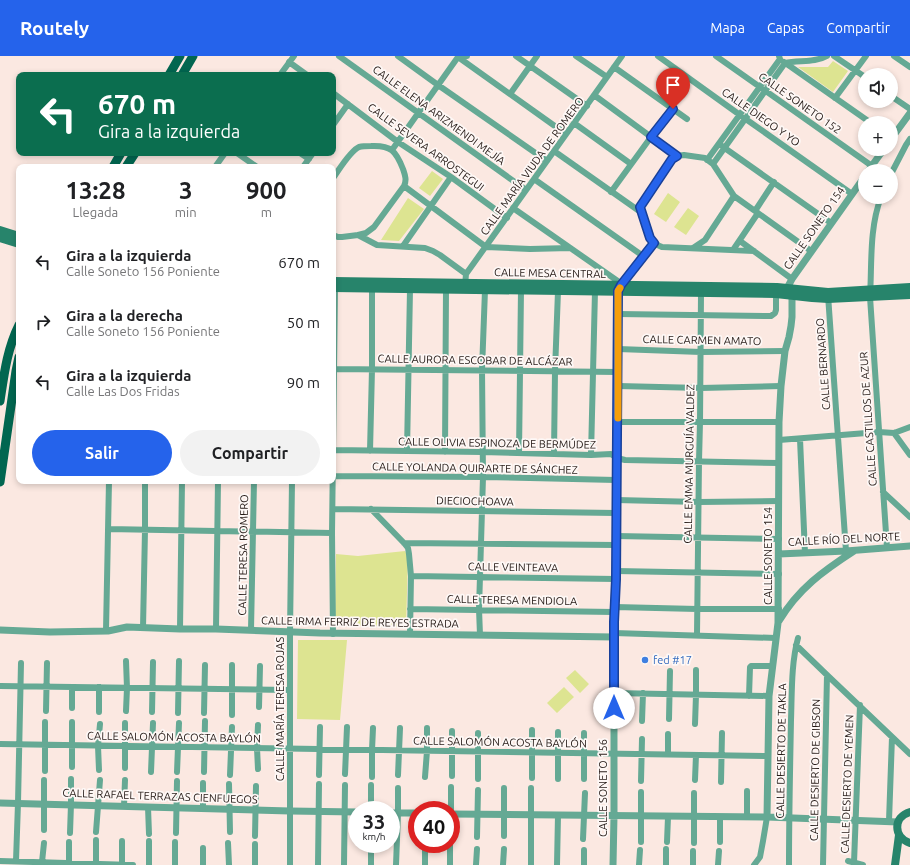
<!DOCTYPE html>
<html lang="es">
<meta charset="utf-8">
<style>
body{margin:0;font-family:Ubuntu,sans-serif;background:#f2f2f2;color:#202124;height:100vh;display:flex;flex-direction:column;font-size:15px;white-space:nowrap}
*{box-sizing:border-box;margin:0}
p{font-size:13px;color:#757577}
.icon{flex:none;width:22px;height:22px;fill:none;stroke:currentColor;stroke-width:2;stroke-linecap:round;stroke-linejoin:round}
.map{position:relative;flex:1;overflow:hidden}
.side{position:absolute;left:16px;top:108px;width:320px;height:320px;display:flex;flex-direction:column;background:#fff;border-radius:8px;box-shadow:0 2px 6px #0003}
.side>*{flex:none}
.guide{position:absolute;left:16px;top:16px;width:320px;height:84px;border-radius:8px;box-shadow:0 2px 6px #0003;background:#0b6e4f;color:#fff;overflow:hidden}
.tools{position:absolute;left:858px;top:12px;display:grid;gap:8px}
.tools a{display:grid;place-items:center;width:40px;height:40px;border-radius:50%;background:#fff;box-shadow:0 2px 6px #0003;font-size:20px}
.speed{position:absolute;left:348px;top:745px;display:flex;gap:8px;font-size:20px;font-weight:700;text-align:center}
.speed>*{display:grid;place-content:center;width:52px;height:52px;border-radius:50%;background:#fff;box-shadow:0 2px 6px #0003;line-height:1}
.speed small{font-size:10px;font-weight:400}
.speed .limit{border:6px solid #d22;background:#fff;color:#111}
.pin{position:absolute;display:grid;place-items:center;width:34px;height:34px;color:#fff;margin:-41px -17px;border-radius:50% 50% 50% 0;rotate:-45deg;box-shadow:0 0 4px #0007}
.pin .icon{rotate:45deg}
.me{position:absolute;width:44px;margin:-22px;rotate:0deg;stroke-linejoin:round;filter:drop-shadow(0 0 3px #0008)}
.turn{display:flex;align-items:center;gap:14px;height:84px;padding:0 16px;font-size:18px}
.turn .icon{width:52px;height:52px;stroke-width:2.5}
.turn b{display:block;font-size:28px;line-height:34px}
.eta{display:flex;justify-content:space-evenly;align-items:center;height:68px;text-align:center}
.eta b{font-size:24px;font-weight:600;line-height:28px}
.cta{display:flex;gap:8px;margin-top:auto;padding:8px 16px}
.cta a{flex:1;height:46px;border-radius:24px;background:#2563eb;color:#fff;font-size:16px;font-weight:600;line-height:46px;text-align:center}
.cta a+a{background:#f2f2f2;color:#202124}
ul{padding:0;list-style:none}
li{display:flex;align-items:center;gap:12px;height:60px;padding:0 16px}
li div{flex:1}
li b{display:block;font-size:15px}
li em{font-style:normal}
header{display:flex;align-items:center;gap:24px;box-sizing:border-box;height:56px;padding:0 20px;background:#2563eb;color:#fff}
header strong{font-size:19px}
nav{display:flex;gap:22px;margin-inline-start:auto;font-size:14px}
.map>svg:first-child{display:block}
.green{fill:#dde491}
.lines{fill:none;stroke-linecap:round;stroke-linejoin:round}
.minor{stroke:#65a994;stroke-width:6}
.tertiary{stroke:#65a994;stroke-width:7}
.secondary{stroke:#27846b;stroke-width:8}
.primary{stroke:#026650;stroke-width:9}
.route-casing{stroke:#184099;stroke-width:10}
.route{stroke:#2563eb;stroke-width:7}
.slow{stroke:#f59e0b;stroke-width:7}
.shop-dot{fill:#3f7fe0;stroke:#fef8f6;stroke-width:1.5}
.labels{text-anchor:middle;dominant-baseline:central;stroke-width:3.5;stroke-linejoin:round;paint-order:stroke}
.street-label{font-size:11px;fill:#251a16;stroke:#fef8f6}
.shop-label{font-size:11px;fill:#366cbe;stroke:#fef8f6;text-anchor:start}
</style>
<header>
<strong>Routely</strong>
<nav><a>Mapa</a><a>Capas</a><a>Compartir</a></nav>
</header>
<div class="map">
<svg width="910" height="809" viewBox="0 0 910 809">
<rect width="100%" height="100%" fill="#fbe8e1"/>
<path class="green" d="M833,5L848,15L833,36L798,11H828Z
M432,115L443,123L430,140L419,132Z
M668,137L680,146L666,166L654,158Z
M408,142L424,153L399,185L381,184Z
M688,152L699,160L686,179L674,171Z
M405,495L408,501L406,571L335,569L336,498L358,500Z
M298,584H347L340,664L297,663Z
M575,614L589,628L580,637L566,622Z
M564,631L574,641L557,657L547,647Z"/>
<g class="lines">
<path class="minor" d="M339,0L526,134
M398,0L438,29L547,105
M516,0L587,50
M576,0L607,21
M658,0L740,59L852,138
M716,0L872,110
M834,0L865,21
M894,0L910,11
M458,1L566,78
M289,6L307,19
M784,6L871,67
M614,11L687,63
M280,19L294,0
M333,37L398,86L451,121L507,162
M510,38L537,0
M594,39L677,100L684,99L705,102L713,108L734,140L811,195
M891,40L910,53
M835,42L866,0
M574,67L631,108
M333,69L348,48
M719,88L831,167
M392,94L458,1L467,0
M554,95L642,157
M237,97L257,111
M300,97L309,103
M677,100L673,103L640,151C644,163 648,187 662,191L754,195
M707,104L780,3L779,0
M713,108L785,7C799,4 815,7 827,0
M215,111L225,97
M303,111L313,97
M891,118L906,89L910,83
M333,122C339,114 350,95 359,91C363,90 367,90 371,90C391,89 396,95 403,113C405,119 407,124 404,130L374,171L366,177L358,179
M534,123L643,200
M404,130L486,191L530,193L570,192
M611,136L651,81L673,53
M881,141C869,173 872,208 870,241L887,492
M513,152L622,228
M755,155L774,126
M333,179L338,181H342L358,179L377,189L425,192L433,195L440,199L466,218
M740,185L792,223
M403,190L451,121
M693,192L705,184L734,140
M733,194L758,157
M621,229L654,187
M465,230L466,218L622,0
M828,239L846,495
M618,258L771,260L775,257L776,254V235
M618,293L701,296L785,295
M333,313L618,316
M618,330L701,332L781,330
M617,366H779
M894,377L910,399
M800,383L805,497
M779,384L879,376L894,377L910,371
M333,394L482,396L591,399L611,398L617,402L625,404L779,407
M370,395L372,313V232
M407,395L410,233
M445,396L446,233
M519,397L521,234
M554,398L555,315L558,235
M591,399L595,235
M333,420L483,421L616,424
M883,436L910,461
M616,444L699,446L779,445
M333,453L616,457
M371,453L404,487L408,492L409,498L411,520L410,578
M108,473L332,477
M616,480L779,483
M404,487L616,489
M616,515L779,518
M411,520L616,523
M615,551L697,553H779
M410,553L614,556
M143,572L145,474V425
M180,573L182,425
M216,573L218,425
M251,574L254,425
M106,575L109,425
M614,577L776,582
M333,578L332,477L335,232
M480,579L479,553L483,421L482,314L485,234
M697,579L699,405L700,366L701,238
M796,589L827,619L910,698
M0,630L290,634
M614,637L769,640
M749,640L750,611L751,610H773
M259,651L260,610
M72,652V631
M46,655L47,607
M126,655L127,632L126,605
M99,656V631
M152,656L153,606
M178,657L179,605
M204,657L205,609
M232,659V609
M669,663L670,615
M642,665L643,637
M695,668L696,639V614
M532,674V722
M452,675V720
M478,677V723
M584,677V723
M668,678V698
M0,688L768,700
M72,711V666
M125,712V667
M258,713L257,692L258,669
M99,714L98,690L100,668
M45,715V666
M151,716L153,667
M177,716L179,667
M204,716L205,665
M345,718L347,671
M230,719L232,671
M319,719L320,671
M398,719L400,672
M372,721V694L373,672
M425,721L427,695V672
M558,723V676
M44,724V774
M695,724L696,699
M641,725L642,683
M721,726L722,677
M229,728L230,776
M371,729V754
M747,735V761
M124,750L125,724
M148,751L149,778
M203,753V727
M451,754V731
M889,765L892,681
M96,776L100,724
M70,777L71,748V723
M176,777L177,725
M255,780L256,730
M504,780V732
M477,781L478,734
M583,783L585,737
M175,786V809
M641,786V736
M667,786L668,761
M720,786V761
M228,787L229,809
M694,787V737
M425,788V809
M584,794V809
M0,805L133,809
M16,805L18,747L21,607
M848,805L863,809
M42,806L44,787
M854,807L860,649
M69,809V786
M96,809V784
M122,809V785
M149,809V785
M203,809V792
M255,809V788
M290,809V576L292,425
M318,809L319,728
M344,809L345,729
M371,809V788
M396,809L398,757V732
M450,809V788
M476,809L477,793
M503,809L504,793
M531,809V732
M557,809L558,759
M639,809L640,794
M666,809V793
M693,809V795
M718,809L719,795
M754,809L760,801L763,785L767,761
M789,809C789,761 790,713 791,664C792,637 791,608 798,582
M823,809L827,619"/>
<path class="tertiary" d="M891,83L910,57
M868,115L884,93
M785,236L792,223L865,120
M779,498L846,495L910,490
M779,565C798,533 823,515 854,495
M0,574L50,576L108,575L127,571L180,573H216L320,577L614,581
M0,747L290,755L357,756
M391,757H417
M451,758L767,761L898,766
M767,761L769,640L778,567L779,366L781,330L785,295L789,281L791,270L792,261V240
M613,809L614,760V577L616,523L618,235L620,231"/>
<path class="secondary" d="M0,174L19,180
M0,182L19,188
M333,225L777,231L828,236L910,231
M333,232L776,238L812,242L828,243L910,239
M910,756C893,761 893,781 910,787
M895,809L899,779"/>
<path class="primary" d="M169,19L180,0
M182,19L193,0
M113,111L121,97
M126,111L135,97
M0,345C4,319 7,293 19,269
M0,426L16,315L19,301"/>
</g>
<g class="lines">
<g class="route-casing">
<path id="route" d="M614,652V566L616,523L618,235L621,229L654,187L650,182L640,151L672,103L677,100L651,81L673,53"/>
</g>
<use href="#route" class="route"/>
<path class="slow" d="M618,362V235L620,232"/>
</g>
<circle class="shop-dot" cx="645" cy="604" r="4"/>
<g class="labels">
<g class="street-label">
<text transform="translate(800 47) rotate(35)">CALLE SONETO 152</text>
<text transform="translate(439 59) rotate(36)">CALLE ELENA ARIZMENDI MEJÍA</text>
<text transform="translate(761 61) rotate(35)">CALLE DIEGO Y YO</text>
<text transform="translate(426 91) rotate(36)">CALLE SEVERA ARROSTEGUI</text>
<text transform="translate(532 110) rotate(-54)">CALLE MARÍA VIUDA DE ROMERO</text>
<text transform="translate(814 172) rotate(-55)">CALLE SONETO 154</text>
<text transform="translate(550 217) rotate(1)">CALLE MESA CENTRAL</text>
<text transform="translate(702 284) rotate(1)">CALLE CARMEN AMATO</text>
<text transform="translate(475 304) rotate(1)">CALLE AURORA ESCOBAR DE ALCÁZAR</text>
<text transform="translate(823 308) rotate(-94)">CALLE BERNARDO</text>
<text transform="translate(868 363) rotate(-94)">CALLE CASTILLOS DE AZUR</text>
<text transform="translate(497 387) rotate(1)">CALLE OLIVIA ESPINOZA DE BERMÚDEZ</text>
<text transform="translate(689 408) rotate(-89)">CALLE EMMA MURGUÍA VALDEZ</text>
<text transform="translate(475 412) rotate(1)">CALLE YOLANDA QUIRARTE DE SÁNCHEZ</text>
<text transform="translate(475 445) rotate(1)">DIECIOCHOAVA</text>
<text transform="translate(844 483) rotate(-3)">CALLE RÍO DEL NORTE</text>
<text transform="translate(243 499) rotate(-89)">CALLE TERESA ROMERO</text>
<text transform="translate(768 500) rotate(-90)">CALLE SONETO 154</text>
<text transform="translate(513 511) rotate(1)">CALLE VEINTEAVA</text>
<text transform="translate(512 544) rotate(1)">CALLE TERESA MENDIOLA</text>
<text transform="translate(360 566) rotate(1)">CALLE IRMA FERRIZ DE REYES ESTRADA</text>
<text transform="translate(280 653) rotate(-90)">CALLE MARÍA TERESA ROJAS</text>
<text transform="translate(174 681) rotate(1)">CALLE SALOMÓN ACOSTA BAYLÓN</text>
<text transform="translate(500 686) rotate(1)">CALLE SALOMÓN ACOSTA BAYLÓN</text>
<text transform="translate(781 695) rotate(-89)">CALLE DESIERTO DE TAKLA</text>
<text transform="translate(815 714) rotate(-89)">CALLE DESIERTO DE GIBSON</text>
<text transform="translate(847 728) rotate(-88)">CALLE DESIERTO DE YEMEN</text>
<text transform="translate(603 732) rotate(-90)">CALLE SONETO 156</text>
<text transform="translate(160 740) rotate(2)">CALLE RAFAEL TERRAZAS CIENFUEGOS</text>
</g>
<g class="shop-label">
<text x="653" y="604">fed #17</text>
</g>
</g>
</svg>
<div class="tools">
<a><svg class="icon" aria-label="sound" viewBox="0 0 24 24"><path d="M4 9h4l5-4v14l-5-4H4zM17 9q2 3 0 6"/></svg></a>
<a>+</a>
<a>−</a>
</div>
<div class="speed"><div>33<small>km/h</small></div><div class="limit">40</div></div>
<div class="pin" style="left:673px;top:53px;background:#d93025"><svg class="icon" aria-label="arrive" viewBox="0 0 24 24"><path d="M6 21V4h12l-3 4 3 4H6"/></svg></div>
<svg class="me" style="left:614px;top:652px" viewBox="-20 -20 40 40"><circle r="19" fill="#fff"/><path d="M0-13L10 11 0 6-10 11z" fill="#2563eb"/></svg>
<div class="guide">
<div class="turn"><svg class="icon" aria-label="left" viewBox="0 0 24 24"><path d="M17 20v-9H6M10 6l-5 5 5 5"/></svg><div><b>670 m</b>Gira a la izquierda</div></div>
</div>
<section class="side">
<div class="eta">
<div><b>13:28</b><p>Llegada</p></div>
<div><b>3</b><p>min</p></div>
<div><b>900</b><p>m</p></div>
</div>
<ul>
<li><svg class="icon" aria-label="left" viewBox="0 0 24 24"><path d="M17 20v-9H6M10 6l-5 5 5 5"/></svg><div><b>Gira a la izquierda</b><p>Calle Soneto 156 Poniente</p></div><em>670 m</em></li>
<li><svg class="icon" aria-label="right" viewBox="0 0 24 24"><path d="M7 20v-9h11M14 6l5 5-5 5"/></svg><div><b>Gira a la derecha</b><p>Calle Soneto 156 Poniente</p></div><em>50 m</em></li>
<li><svg class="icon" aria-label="left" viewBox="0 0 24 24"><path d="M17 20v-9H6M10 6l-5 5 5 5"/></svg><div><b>Gira a la izquierda</b><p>Calle Las Dos Fridas</p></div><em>90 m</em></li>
</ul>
<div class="cta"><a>Salir</a><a>Compartir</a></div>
</section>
</div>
